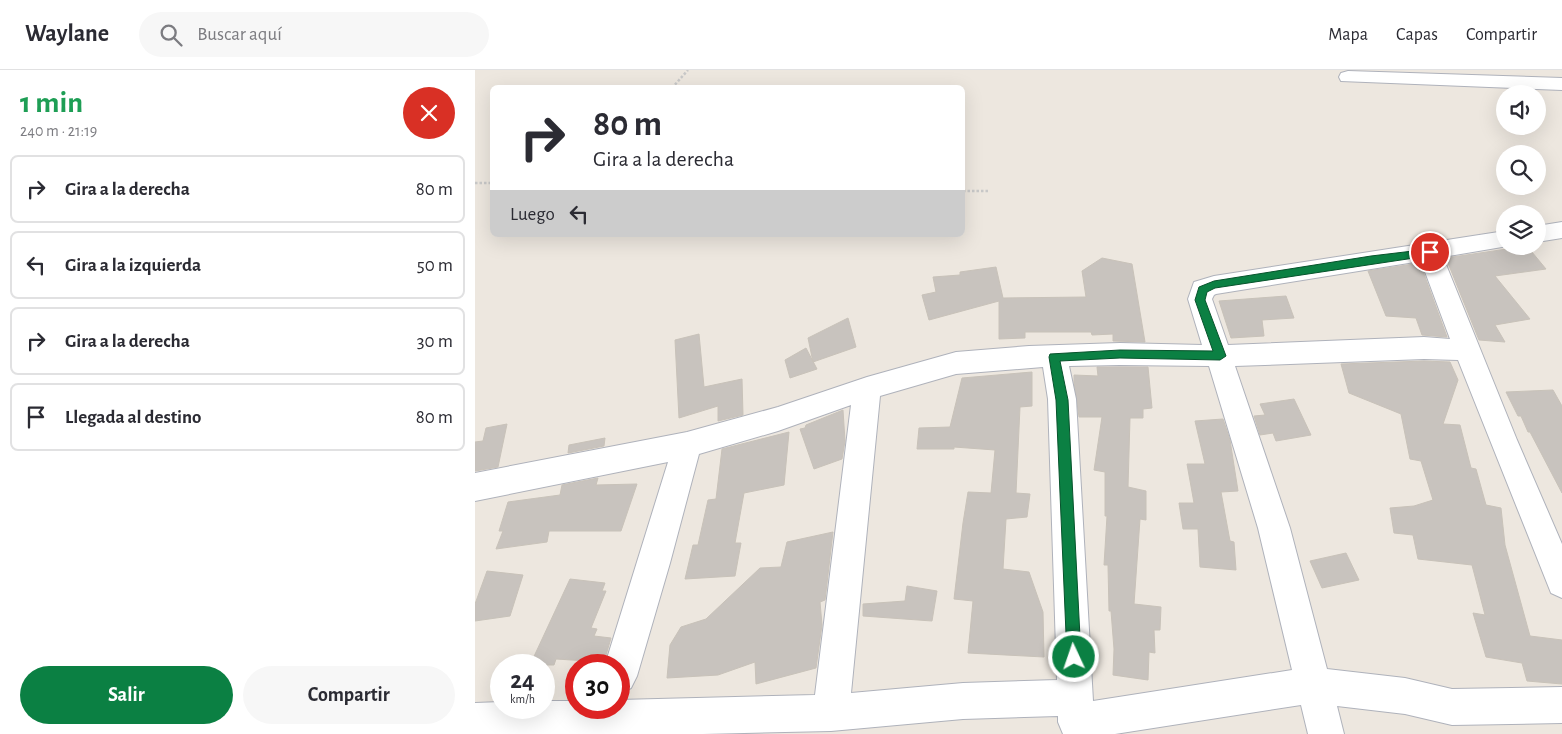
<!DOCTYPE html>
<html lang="es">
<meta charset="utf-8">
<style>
body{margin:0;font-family:"Alegreya Sans",sans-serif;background:#f7f7f7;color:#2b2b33;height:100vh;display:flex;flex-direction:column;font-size:19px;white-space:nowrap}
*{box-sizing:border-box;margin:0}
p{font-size:16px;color:#7c7c81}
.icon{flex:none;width:28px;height:28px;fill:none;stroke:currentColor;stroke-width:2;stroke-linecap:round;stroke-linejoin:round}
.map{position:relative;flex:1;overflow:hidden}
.panel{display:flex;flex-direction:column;background:#fff;width:475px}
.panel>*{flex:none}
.banner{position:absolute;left:15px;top:15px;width:475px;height:152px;border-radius:8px;box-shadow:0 5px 20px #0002;background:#fff;color:#2b2b33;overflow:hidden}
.fabs{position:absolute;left:1021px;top:15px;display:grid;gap:10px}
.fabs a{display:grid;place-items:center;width:50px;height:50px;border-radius:50%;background:#fff;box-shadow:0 5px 20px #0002;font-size:25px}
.speed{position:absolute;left:15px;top:584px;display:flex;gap:10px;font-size:25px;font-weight:700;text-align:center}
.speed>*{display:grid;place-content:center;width:65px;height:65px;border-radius:50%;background:#fff;box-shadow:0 5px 20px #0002;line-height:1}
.speed small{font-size:12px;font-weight:400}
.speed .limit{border:8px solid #d22;background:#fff;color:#111}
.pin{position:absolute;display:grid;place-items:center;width:42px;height:42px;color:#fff;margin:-21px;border:2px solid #fff;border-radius:50%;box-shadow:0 1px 5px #0007}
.me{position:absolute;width:55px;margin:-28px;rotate:357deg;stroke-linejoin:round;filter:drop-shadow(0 0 4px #0008)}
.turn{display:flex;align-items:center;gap:18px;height:105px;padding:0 20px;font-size:22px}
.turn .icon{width:65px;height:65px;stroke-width:2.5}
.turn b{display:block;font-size:35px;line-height:42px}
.then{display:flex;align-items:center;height:48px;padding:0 20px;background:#0003;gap:10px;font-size:19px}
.round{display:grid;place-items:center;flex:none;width:52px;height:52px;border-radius:26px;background:#f7f7f7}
.overview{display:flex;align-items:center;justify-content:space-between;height:85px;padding:0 20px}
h1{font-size:30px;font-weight:700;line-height:38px;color:#1e9e55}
.primary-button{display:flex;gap:10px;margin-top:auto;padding:10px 20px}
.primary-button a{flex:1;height:58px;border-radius:30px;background:#0b8043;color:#fff;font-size:20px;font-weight:700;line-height:58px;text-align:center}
.primary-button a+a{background:#f7f7f7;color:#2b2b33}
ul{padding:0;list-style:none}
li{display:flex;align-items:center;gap:15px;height:68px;margin:0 10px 8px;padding:0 10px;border:2px solid #e1e1e2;border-radius:8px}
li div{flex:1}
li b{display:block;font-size:19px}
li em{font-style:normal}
header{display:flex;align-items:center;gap:30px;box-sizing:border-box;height:70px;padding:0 25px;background:#fff;border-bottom:1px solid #e1e1e2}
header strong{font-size:24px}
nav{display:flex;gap:28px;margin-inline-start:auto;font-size:18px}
.search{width:350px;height:45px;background:#f7f7f7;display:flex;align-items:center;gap:12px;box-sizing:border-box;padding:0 18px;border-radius:28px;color:#7c7c81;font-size:19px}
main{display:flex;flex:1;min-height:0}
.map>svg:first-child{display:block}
.building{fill:#c8c3be;stroke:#c8c2b9}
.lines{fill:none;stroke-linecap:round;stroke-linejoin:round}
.minor-casing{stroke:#afb2bb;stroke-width:2}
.path{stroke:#c8c8c8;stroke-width:2.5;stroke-dasharray:2.5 2;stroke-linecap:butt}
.minor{fill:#fff;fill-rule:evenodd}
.route{fill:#0b8043;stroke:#07532c}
</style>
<header>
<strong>Waylane</strong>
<div class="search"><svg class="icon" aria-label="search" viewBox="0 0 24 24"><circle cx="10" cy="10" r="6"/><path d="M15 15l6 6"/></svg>Buscar aquí</div>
<nav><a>Mapa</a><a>Capas</a><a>Compartir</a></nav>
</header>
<main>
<section class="panel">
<div class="overview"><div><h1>1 min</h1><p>240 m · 21:19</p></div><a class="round" style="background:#d93025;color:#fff"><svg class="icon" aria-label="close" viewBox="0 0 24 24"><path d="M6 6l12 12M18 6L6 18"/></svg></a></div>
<ul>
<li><svg class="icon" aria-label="right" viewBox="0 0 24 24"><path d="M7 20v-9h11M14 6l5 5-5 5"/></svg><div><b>Gira a la derecha</b></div><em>80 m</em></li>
<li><svg class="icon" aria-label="left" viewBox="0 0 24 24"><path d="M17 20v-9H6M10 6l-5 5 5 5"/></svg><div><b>Gira a la izquierda</b></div><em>50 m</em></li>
<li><svg class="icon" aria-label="right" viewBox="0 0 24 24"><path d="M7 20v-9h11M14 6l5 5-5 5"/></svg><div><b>Gira a la derecha</b></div><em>30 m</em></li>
<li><svg class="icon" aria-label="arrive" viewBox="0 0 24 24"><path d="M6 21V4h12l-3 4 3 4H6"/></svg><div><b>Llegada al destino</b></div><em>80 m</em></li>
</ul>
<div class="primary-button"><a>Salir</a><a>Compartir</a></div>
</section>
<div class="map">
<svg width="1087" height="664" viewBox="0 0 1087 664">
<rect width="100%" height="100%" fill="#ede7df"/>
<path class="building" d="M1052,176L1071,199L1020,206L1055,249L1020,255L1030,272L1004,270L971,188Z
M627,188L657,194L670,272L638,271V264L617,265L616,262H550V268L524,269V231L454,250L447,225L461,222L458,207L485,205V202L521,197L528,228L611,227L607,201Z
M945,193L972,267L947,265L941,248L911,246L893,201Z
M811,226L819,248L787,250L789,266L756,268L744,231Z
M373,248L381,277L338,292L333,268Z
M224,264L229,317L267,309L268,345L243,351V336L204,348L200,270Z
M331,278L342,299L315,308L310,290Z
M949,291L975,292L983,310L968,354L985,355L996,398L1001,399L1011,435L1026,438L1030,475L1055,566L1087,570V614L1052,611L1047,593L1011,587L998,543L1010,545L997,495L943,489L938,465L919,463L915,438L939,436L958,430L946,391L935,389L926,344L874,323L866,294Z
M622,297H673L677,338L668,339V348H655L653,417L671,421V450L665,449L659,534L686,537L685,560H679L680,583L674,582L673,610L638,605L639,579L636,541H634L633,495H629L632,446H630V402L619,400L627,347H604L599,312V305L623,306Z
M557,302V336L545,337L541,423L555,424L552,447L531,449L528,499L554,502L568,542L569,587L493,583L498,531L479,529L488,453L493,422L516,423L520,380L479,377V379H442L444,358L475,357L487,308Z
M1078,320L1087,336V423L1055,362H1053L1046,346H1043L1031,322Z
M819,329L836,365L801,371L798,363L785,365L779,346L790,345L785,334Z
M368,340L370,371L367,389L339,399L325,359L330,358L331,355Z
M748,349L755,370L763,421L746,422L755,471L759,472L761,500L725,497L723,459H708L704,433H719L712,394H730L720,351Z
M32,354L23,397L0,401V372L8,371L11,358Z
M314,362L309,415L269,423L260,473H266L260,506L210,509L218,475H223L233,430L241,429L247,379Z
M130,368L129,376L93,383L94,375Z
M123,408L121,415L162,414L146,461H74L72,472L21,479L28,461H24L33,432L85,425L87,415Z
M358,462L350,530L345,532L347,555L341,598L281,614L280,592L243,605L192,608L195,575L206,557L231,549L285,498L306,497L312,472Z
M871,483L884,510L847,518L835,491Z
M12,501L48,505L35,546L0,551V534Z
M95,509L130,513L127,521H131L116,558L122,559L119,566L136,568L129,592L81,589L79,595H55Z
M432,516L462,521L457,551L388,546V534L430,531Z"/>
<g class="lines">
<g class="minor-casing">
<path id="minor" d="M873,1L1087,8V20L866,11L864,7L866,3Z
M1087,152V168L1062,172V156Z
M1030,161V176H1033L968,187L1042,370L1087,474V528L1076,523L983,290L949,289L760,296L815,458L852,599L930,608L977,619L1087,617V653L977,655L930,644L862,636L869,664H833L826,635L640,664H588L583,652V646L488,649L356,661L228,664H0V633L26,632V638H69V631H101V638H144V630L340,625L376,335L303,361L224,384L195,493L162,606L156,618L144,624V595H130L193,392L0,431V403L212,362L303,337L392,307L481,282L554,276L645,273L727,275L713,229L719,212L739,206ZM946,191L975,269L949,267L753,275L737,229L739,225L741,224ZM645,295L734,296L783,458L817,600L618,631L601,329L594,296ZM568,297L573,329L582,610L488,613L376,623L405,326L481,304Z"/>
</g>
<path class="path" d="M197,18L213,0
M0,113H18
M488,121H515"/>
<use href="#minor" class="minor"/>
</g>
<path class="route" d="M955,179L959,180V185L740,218L732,222L730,230L751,286L745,290L645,288L585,291L593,330L606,587L604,592L599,595L594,592L592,587L581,330L574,287L575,284L645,280L738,281L720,230L724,217L739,211L896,186Z"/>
</svg>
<div class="fabs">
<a><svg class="icon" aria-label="sound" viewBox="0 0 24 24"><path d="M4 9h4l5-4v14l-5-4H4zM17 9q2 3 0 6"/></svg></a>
<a><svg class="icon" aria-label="search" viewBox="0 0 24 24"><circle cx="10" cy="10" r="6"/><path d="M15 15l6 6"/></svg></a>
<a><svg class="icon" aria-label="layers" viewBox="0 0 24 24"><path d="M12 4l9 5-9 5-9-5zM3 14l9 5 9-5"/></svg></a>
</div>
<div class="speed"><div>24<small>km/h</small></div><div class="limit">30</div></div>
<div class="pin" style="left:955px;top:182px;background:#d93025"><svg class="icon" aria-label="arrive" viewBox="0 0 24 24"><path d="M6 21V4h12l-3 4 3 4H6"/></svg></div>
<svg class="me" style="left:599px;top:587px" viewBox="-20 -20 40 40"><circle r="17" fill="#0b8043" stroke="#fff" stroke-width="3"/><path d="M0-11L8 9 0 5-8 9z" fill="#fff"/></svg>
<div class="banner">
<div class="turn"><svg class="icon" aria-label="right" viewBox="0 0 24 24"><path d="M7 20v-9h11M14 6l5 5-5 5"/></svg><div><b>80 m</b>Gira a la derecha</div></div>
<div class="then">Luego<svg class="icon" aria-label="left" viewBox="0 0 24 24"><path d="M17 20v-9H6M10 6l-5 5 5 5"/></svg></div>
</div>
</div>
</main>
